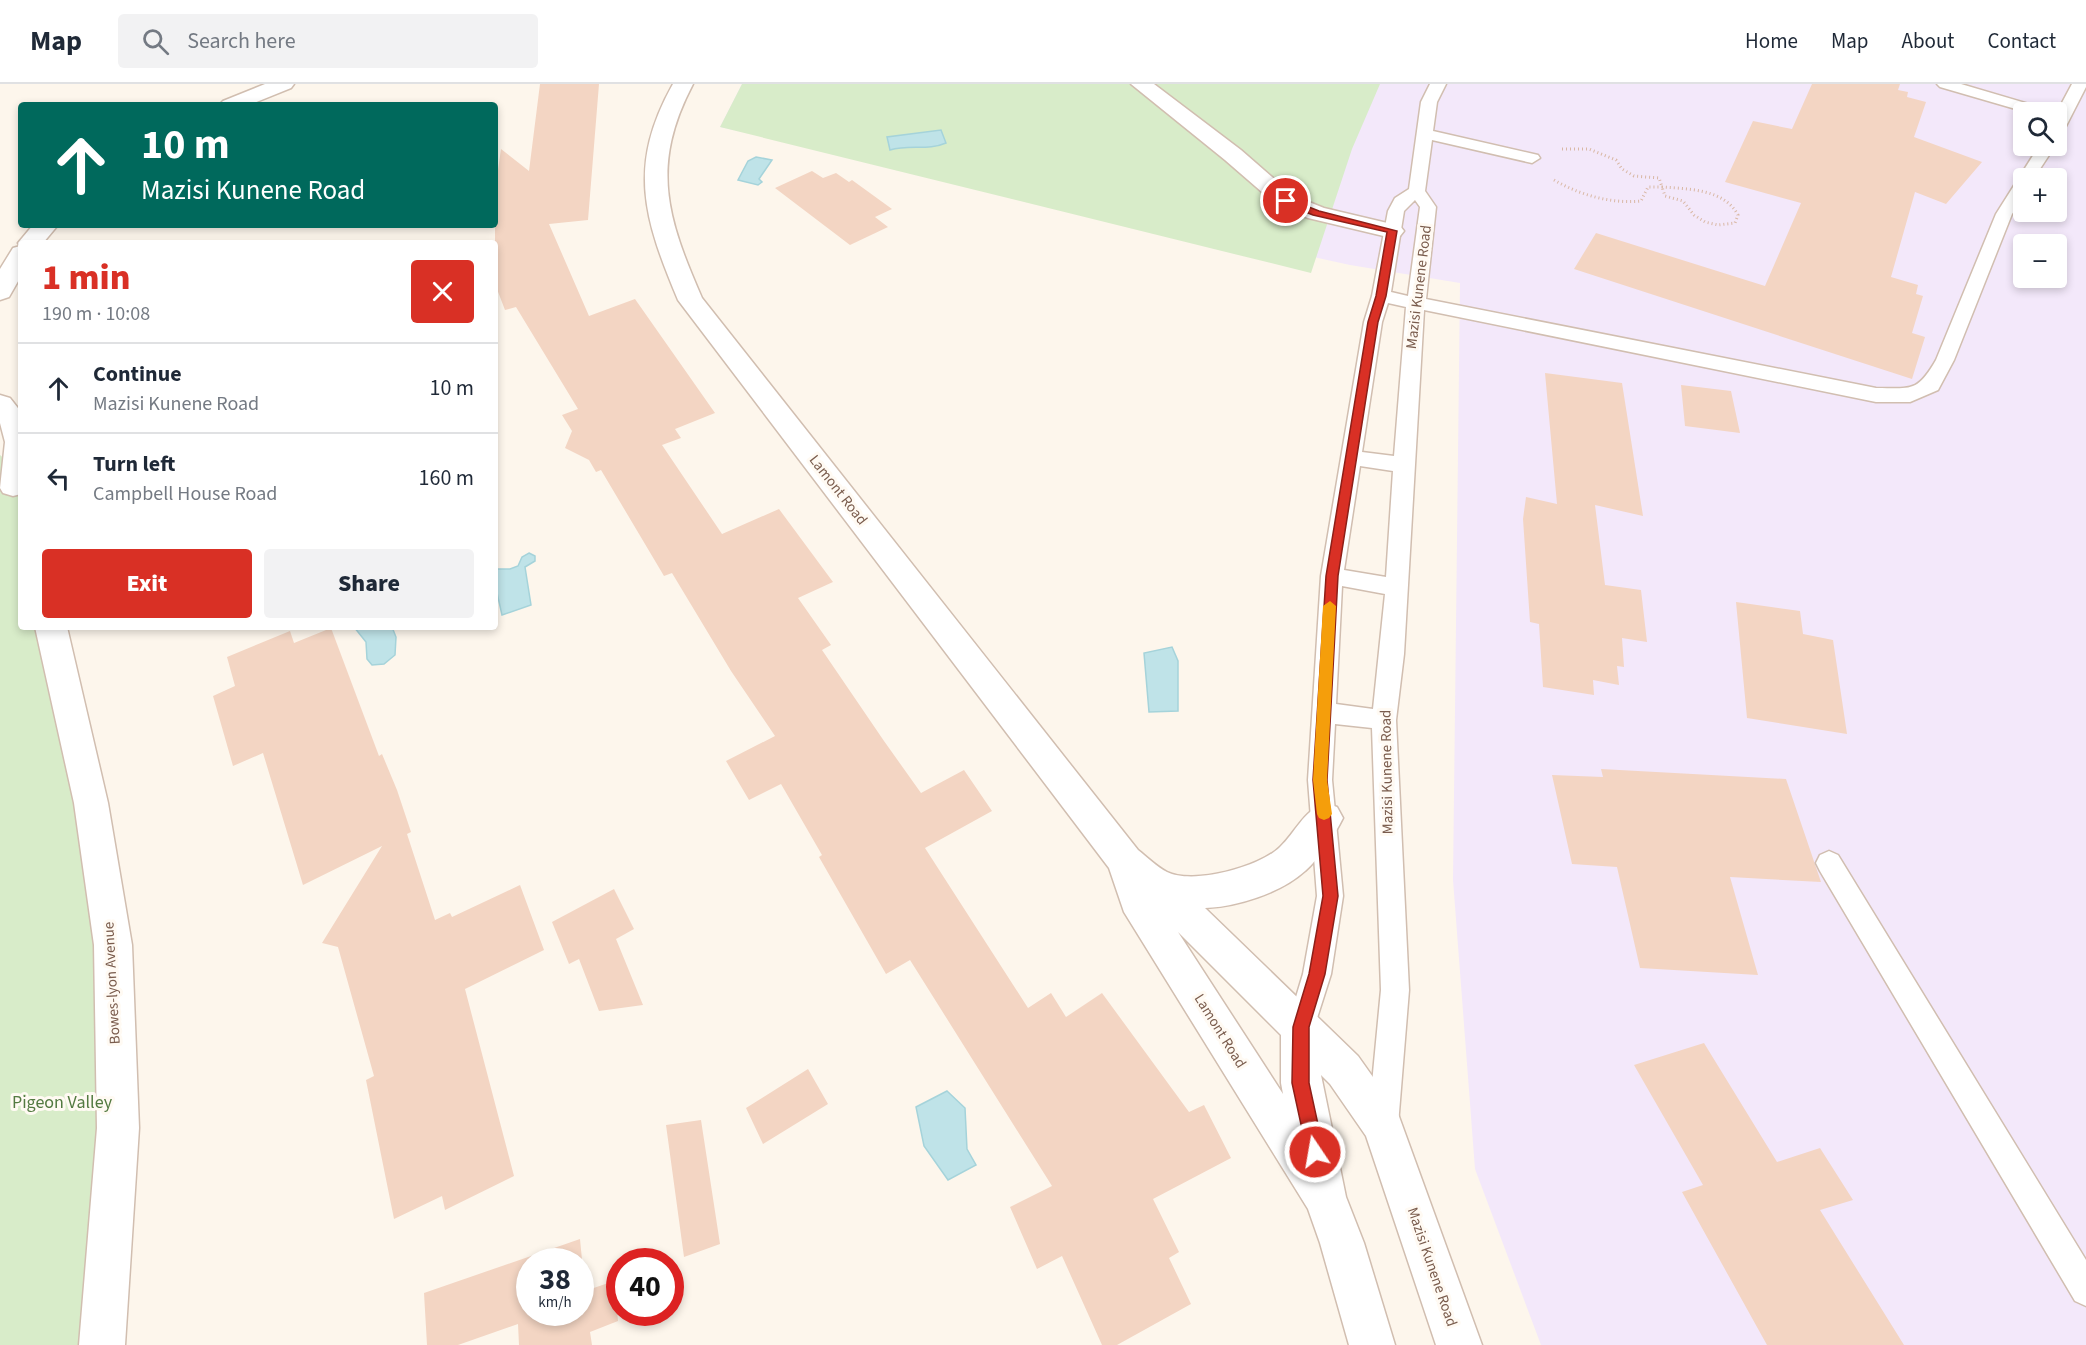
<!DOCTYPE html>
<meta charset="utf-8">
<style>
body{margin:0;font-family:"Source Sans 3",sans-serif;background:#f2f2f3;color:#1f2937;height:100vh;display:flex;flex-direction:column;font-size:22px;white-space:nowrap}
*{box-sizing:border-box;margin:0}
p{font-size:20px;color:#747a83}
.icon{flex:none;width:33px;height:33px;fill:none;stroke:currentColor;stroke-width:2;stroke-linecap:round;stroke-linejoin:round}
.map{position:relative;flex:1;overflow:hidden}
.drawer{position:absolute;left:18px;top:156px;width:480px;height:390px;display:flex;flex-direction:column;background:#fff;border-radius:6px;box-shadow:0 3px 9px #0003}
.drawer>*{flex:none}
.guide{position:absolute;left:18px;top:18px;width:480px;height:126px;border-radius:6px;box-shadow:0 3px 9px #0003;background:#00695c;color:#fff;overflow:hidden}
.tools{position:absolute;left:2013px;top:18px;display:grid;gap:12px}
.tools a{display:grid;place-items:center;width:54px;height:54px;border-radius:6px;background:#fff;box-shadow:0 3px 9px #0003;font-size:30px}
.speed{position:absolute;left:516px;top:1164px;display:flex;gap:12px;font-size:30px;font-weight:700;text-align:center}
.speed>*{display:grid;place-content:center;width:78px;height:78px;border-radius:50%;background:#fff;box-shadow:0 3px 9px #0003;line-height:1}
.speed small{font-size:15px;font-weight:400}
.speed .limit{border:9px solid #d22;background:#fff;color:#111}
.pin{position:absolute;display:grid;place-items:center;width:51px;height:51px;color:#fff;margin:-26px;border:3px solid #fff;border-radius:50%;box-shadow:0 2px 6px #0007}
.me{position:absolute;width:66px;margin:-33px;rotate:348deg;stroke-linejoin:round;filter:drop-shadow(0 0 4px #0008)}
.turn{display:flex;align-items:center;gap:21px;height:126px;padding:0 24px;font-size:27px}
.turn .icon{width:78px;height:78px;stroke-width:2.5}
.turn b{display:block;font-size:42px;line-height:51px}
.round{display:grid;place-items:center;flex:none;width:63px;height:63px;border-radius:6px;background:#f2f2f3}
.summary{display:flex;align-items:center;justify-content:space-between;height:102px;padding:0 24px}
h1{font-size:36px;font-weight:800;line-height:45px;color:#d93025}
.primary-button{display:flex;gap:12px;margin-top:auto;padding:12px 24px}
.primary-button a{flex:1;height:69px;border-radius:6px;background:#d93025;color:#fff;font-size:24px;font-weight:800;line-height:69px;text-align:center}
.primary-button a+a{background:#f2f2f3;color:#1f2937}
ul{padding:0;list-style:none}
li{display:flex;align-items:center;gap:18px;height:90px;padding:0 24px;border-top:2px solid #e0e1e3}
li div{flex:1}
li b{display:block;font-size:22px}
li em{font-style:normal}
header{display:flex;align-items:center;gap:36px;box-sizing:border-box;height:84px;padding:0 30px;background:#fff;border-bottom:2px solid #e0e1e3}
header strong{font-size:28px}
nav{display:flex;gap:33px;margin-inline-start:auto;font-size:21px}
.search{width:420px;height:54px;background:#f2f2f3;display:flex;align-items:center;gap:15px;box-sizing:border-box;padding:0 21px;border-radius:6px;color:#747a83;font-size:22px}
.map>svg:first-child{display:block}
.education{fill:#f3e8fa;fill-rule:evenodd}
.green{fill:#d8ecc9}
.water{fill:#bfe3e8;stroke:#a5d3da;stroke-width:1.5}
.building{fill:#f3d5c3;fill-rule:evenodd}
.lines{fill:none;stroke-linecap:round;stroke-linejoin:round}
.service-casing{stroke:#d1beb0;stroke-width:3}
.minor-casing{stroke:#d1beb0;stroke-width:3}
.tertiary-casing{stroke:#d1beb0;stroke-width:3}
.path{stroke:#d9b8a5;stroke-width:3;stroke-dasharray:1 3;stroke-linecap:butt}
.service{fill:#fff;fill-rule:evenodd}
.minor{fill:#fff;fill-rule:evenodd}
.tertiary{fill:#fff;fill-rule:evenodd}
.route{fill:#d93025;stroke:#8d1f18;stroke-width:1.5}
.slow{fill:#f59e0b}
.labels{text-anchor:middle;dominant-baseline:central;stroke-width:6;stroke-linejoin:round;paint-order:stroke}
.street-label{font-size:15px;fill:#7a5c4d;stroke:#fffaf3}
.near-park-label{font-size:18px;fill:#537a41;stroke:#fffaf3}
</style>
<header>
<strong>Map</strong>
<div class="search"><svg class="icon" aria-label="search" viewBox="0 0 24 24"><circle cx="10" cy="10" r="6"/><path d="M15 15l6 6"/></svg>Search here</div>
<nav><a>Home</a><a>Map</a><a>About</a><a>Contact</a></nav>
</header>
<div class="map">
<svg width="2086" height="1261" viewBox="0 0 2086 1261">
<rect width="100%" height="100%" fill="#fdf6ec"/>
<path class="education" d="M742,0H2086V1261H1541L1475,1085L1453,796L1460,199L1350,181L720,43ZM2024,28H2056V62H2024ZM2024,94H2056V128H2024ZM2024,160H2056V194H2024Z"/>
<path class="green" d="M742,0H1380L1352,65L1311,189L720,43Z
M0,371L21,390V543H59L106,742L105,1261H0Z"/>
<path class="water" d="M941,46L946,59C928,67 909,60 890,66L887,53Z
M756,73L772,76L759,95L762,98L758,101L738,96L748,77Z
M529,469L535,472V477L525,483L531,521L502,531L495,500V485H510L518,482L522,473Z
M354,543H392L396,553L395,571L384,580L372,581L367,575L366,558Z
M1172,563L1178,577V627L1149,628L1144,569Z
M947,1007L965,1024L967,1065L976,1081L948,1096L924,1062L916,1023Z"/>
<path class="building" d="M540,0H599L588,136L549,140L589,232L635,215L715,329L675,345L681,354L662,361L722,450L779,425L833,498L798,514L831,561L822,566L884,657L921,709L964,686L992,727L925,764L1028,924L1051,909L1066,933L1102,909L1189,1028L1204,1021L1231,1074L1153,1115L1179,1168L1169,1174L1191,1220L1117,1261H1102L1062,1172L1037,1185L1010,1123L1052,1102L910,876L886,890L819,773L822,771L781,700L749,716L726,677L775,652L731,587L672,489L664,492L601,386L596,388L589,376L565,364L572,347L562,331L578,325L516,223L505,226L495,200V107L501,65L529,87Z
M1812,0H1900L1898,6L1908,8L1907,13L1926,18L1914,53L1982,78L1946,120L1915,108L1891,193L1918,201L1916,210L1923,212L1912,249L1925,253L1912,295L1574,185L1596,149L1765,202L1801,119L1725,98L1753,37L1792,45Z
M812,87L823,94L836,89L849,98L852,96L892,125L875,133L888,143L850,161L775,104Z
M1545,289L1622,299L1643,432L1595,421L1605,501L1641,506L1647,558L1622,554L1624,583L1617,582L1619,601L1593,596L1594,611L1543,603L1539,540L1530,538L1523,435L1526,413L1557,420Z
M1681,301L1731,307L1740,349L1685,342Z
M1736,518L1800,527L1803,550L1833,556L1847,650L1747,634Z
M331,544L379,672L382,670L397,706L411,748L407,750L435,836L450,829L452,833L520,801L544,866L465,905L514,1092L445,1126L442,1112L394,1135L366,996L374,992L338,863L322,859L382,762L303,801L263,669L233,682L213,612L235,602L227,573L290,547L294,559Z
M1601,685L1786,695L1821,798L1730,793L1758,891L1640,884L1617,783L1572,780L1552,691L1603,693Z
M614,805L634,845L616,855L643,921L599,927L579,875L569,880L552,838Z
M1704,959L1777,1078L1820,1064L1853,1116L1820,1126L1904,1261H1767L1682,1108L1703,1101L1634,981Z
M808,985L828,1020L763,1060L746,1024Z
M701,1036L720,1160L684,1173L666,1041Z
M580,1155L585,1207L614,1197L618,1237L590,1248L592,1261H519L518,1240L458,1261H427L424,1209ZM530,1178H580V1228H530Z"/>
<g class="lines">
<g class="service-casing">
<path id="service" d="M1430,0H1446L1437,18L1433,47L1538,71L1540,74L1532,79L1432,56L1425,107L1436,123L1426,215L1876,304C1911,304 1917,309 1936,276L1996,130L2039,62H2055L2034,94H2024V113L2012,130L1954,276L1938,306L1910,318H1876L1424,226L1404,570L1396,636L1409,906L1398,1041L1394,1052L1383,1056L1372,1052L1368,1041L1381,906L1372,644L1335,640L1332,696L1343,812L1331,890L1311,953L1301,957L1291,953L1287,943L1303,890L1317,812L1308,696L1321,492L1364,238L1372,212L1388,127L1395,114L1409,105L1421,18ZM1415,116L1420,123L1408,212L1391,208L1404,127ZM1388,219L1406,223L1394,372L1362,368L1382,238ZM1360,382L1393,387L1386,493L1344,486ZM1342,502L1385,510L1373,625L1336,620Z
M1937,0H1961L2046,25L2049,28H2026L1940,3Z
M2072,0H2086V3L2064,46L2056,51V30Z
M1829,767L1838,771L2086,1176V1222L2075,1217L1820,787L1816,779L1820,771Z"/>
</g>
<g class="minor-casing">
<path id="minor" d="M265,0H294L291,4L249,21H219L223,17Z
M1131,0H1154L1241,66L1294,112L1324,124L1400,142L1404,147L1400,152L1392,154L1308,134L1278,122L1225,76Z
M33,141H58L43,159H21V192L9,213L0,216V185L13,164L20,162L18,159Z
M0,311L10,314L21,328V410L13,412L3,409L0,404L5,358L0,339Z
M35,543H67L108,719L132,861L139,1044L125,1261H79L97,1044L94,861L74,719Z"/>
</g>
<g class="tertiary-casing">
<path id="tertiary" d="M673,0H693C650,82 667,134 702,214L1138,766C1147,773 1157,783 1167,788C1193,801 1260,783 1280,763C1296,748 1303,727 1325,719L1337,723L1343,734C1335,750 1318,776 1305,787C1281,809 1236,823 1205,824L1358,972L1397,1027L1482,1261H1436L1366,1052L1330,1000L1321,991L1346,1113L1364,1159L1395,1261H1349L1320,1159L1308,1125L1124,828L1109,784L678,216C644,135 627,82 673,0ZM1178,848L1281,951V999L1283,1010Z"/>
</g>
<path class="path" d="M1562,65H1589L1616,76L1622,85L1634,92L1659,94L1662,103
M1554,96C1580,111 1611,120 1641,117L1648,103H1662
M1662,103C1689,105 1724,105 1738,131L1735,139L1718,141L1705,138L1694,131L1683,117L1665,112Z"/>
<use href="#service" class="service"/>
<use href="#minor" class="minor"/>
<use href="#tertiary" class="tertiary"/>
</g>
<path class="route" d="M1286,114L1319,127L1397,147L1386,212L1378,238L1338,492L1327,696L1338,812L1325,890L1309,943V999L1324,1068L1321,1074L1315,1077L1309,1074L1307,1068L1292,999L1293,943L1309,890L1323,812L1313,696L1326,492L1368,238L1376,212L1387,148L1313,131L1282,119L1281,117Z"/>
<path class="slow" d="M1330,517L1336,522L1327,696L1332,730L1329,734L1324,736L1319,734L1317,730L1313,696L1323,522Z"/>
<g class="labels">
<g class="street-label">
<text transform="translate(1419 203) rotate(-83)">Mazisi Kunene Road</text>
<text transform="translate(838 406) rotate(52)">Lamont Road</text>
<text transform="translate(1387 688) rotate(-91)">Mazisi Kunene Road</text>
<text transform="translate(112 899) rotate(-93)">Bowes-lyon Avenue</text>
<text transform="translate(1220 947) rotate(58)">Lamont Road</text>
<text transform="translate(1432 1183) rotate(71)">Mazisi Kunene Road</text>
</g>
<g class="near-park-label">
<text x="62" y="1018">Pigeon Valley</text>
</g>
</g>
</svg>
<div class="tools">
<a><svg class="icon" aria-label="search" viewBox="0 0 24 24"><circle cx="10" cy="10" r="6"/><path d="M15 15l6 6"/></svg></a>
<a>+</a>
<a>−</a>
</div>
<div class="speed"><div>38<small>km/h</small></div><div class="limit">40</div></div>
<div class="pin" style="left:1286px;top:117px;background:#d93025"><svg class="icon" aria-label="arrive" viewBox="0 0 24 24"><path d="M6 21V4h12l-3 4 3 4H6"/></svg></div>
<svg class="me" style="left:1315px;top:1068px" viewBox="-20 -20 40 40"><circle r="17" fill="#d93025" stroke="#fff" stroke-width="3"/><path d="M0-11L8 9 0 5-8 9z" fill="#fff"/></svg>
<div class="guide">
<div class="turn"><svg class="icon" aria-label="ahead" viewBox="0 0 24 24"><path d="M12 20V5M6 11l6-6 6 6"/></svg><div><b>10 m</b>Mazisi Kunene Road</div></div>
</div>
<section class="drawer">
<div class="summary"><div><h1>1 min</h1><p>190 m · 10:08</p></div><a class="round" style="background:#d93025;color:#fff"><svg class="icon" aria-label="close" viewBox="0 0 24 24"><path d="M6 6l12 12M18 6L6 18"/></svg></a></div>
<ul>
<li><svg class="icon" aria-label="ahead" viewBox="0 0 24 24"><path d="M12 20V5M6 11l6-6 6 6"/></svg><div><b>Continue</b><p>Mazisi Kunene Road</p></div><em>10 m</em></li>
<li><svg class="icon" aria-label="left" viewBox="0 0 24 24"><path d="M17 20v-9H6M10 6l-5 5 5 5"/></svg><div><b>Turn left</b><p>Campbell House Road</p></div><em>160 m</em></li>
</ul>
<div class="primary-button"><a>Exit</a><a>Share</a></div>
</section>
</div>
